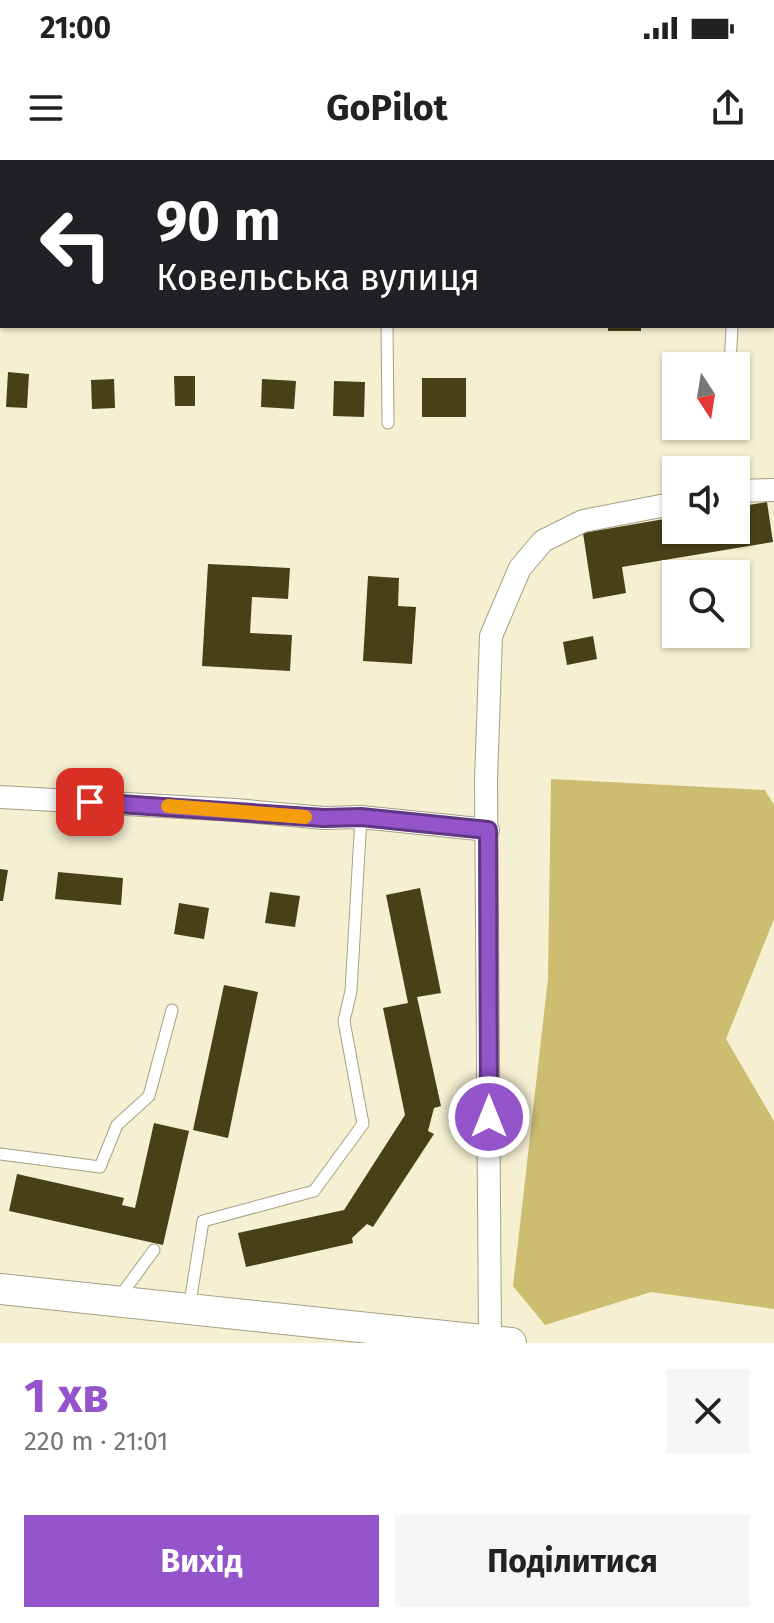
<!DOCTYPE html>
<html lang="uk">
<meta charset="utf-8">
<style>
body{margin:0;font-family:"Fira Sans",sans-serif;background:#f6f6f6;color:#222;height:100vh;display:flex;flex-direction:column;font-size:30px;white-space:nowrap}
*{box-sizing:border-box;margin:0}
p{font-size:26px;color:#767676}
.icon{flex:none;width:44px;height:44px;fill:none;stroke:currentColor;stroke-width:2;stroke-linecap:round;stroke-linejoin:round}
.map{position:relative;height:1183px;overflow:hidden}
.details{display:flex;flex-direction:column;background:#fff;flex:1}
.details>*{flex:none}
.hud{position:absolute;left:0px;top:0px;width:774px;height:168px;box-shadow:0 2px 6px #0004;background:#202124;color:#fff;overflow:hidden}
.needle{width:52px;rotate:168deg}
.fabs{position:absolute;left:662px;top:192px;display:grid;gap:16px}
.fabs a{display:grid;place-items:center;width:88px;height:88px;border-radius:0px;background:#fff;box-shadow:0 2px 6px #0004;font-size:40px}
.pin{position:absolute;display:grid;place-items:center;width:68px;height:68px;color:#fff;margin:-34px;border-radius:16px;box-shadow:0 4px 12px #0006}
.me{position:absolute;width:88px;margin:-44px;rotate:0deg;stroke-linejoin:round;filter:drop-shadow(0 0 6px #0008)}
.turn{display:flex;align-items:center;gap:28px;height:168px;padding:0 24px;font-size:36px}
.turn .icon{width:104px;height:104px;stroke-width:2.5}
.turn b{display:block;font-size:56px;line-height:68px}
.round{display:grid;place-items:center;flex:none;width:84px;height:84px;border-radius:0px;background:#f6f6f6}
.head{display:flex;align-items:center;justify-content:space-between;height:136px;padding:0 24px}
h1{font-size:48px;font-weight:700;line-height:60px;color:#9454ca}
.action{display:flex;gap:16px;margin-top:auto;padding:16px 24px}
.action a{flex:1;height:92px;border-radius:0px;background:#9454ca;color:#fff;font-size:32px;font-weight:700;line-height:92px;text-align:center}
.action a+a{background:#f6f6f6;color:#222}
.status{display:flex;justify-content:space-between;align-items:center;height:56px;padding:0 40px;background:#fff;direction:ltr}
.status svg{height:22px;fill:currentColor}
header{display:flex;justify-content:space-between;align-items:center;height:104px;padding:0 24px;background:#fff;font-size:36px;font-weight:700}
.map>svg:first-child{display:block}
.forest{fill:#cdbd70}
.building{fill:#484017}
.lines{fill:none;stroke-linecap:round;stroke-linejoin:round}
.lane-casing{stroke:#a6a085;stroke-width:13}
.street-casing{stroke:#a6a085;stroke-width:24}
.secondary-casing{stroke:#a6a085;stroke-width:32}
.lane{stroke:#fff;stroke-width:11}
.street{stroke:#fff;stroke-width:22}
.secondary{stroke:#fff;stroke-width:30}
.route-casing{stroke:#603783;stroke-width:20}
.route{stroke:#9454ca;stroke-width:14}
.slow{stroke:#f59e0b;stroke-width:14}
</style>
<div class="status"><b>21:00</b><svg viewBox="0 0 49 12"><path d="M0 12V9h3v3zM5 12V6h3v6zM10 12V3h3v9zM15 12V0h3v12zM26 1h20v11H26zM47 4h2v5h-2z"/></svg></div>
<header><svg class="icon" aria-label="menu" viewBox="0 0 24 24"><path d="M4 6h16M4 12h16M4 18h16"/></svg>GoPilot<svg class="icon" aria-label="share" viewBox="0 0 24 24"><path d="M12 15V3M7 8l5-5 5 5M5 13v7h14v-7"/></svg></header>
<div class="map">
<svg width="774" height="1183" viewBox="0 0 774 1183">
<rect width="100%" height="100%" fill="#f6f0d3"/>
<path class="forest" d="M551,619L765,630L774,645V759L726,879L774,961V1149L651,1132L545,1165L513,1126L548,818Z"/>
<path class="building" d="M608,166H641V171H608Z
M8,212L29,214L27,248L6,247Z
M174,216H195V246H175Z
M422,218H466V257H422Z
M114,219L115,248L92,249L91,220Z
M262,219L296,221L294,249L261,247Z
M334,221L365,222L364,257L333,256Z
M767,342L773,382L622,407L626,433L593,439L583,373L676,357V370H736V347Z
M208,404L290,408L288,439L252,437L250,473L292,475L290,511L202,506Z
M368,416L399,418L398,446L416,447L412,504L363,501Z
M706,474H732V475L707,480Z
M593,476L597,499L567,505L563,482Z
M0,709L8,710L3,741H0Z
M58,712L123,718L121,745L55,739Z
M420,728L441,833L417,837L441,946L434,948L428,971L434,974L373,1067L367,1064L352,1078L353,1083L246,1107L238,1073L344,1050L405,955L383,848L408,843L386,735Z
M270,732L300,736L295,767L265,763Z
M179,743L209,748L204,779L174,774Z
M224,825L258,832L228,978L193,970Z
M154,963L189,971L163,1085L9,1051L17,1014L124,1038L122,1045L135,1048Z"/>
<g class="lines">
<g class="lane-casing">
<path id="lane" d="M387,166L388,263
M730,206L732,166
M0,994L100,1007L117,965L149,936L172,850
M118,1139L154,1090
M189,1149L203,1061L314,1031L363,964L344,861L351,831L361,657"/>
</g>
<g class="street-casing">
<path id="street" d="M736,331L774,330
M0,637L235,650L324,658L361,657L488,670
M490,1181L486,621L491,476L520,408L543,381L583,361L676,343"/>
</g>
<g class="secondary-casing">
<path id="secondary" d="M772,30H774
M0,58H2
M0,1129L511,1183"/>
</g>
<use href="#lane" class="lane"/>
<use href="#street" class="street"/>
<use href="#secondary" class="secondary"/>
</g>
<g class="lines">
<g class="route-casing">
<path id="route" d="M90,642L324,658L361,657L488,670L489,957"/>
</g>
<use href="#route" class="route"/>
<path class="slow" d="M168,646L305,657"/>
</g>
</svg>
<div class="fabs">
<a><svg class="needle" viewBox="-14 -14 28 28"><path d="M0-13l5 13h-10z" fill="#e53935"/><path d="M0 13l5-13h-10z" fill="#767676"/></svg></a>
<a><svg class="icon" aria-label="sound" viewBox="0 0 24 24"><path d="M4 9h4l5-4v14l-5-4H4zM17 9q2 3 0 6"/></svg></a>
<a><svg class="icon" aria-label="search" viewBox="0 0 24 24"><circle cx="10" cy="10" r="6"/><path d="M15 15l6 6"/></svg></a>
</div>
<div class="pin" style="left:90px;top:642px;background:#d93025"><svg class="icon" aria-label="arrive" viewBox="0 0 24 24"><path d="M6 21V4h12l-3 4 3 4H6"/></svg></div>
<svg class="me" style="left:489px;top:957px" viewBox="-20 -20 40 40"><circle r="17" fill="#9454ca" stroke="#fff" stroke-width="3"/><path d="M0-11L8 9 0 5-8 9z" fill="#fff"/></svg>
<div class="hud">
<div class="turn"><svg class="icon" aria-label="left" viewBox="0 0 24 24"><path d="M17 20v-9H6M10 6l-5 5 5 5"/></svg><div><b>90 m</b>Ковельська вулиця</div></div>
</div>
</div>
<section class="details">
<div class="head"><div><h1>1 хв</h1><p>220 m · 21:01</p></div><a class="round"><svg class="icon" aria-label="close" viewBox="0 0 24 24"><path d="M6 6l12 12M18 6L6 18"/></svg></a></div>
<div class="action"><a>Вихід</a><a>Поділитися</a></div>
</section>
